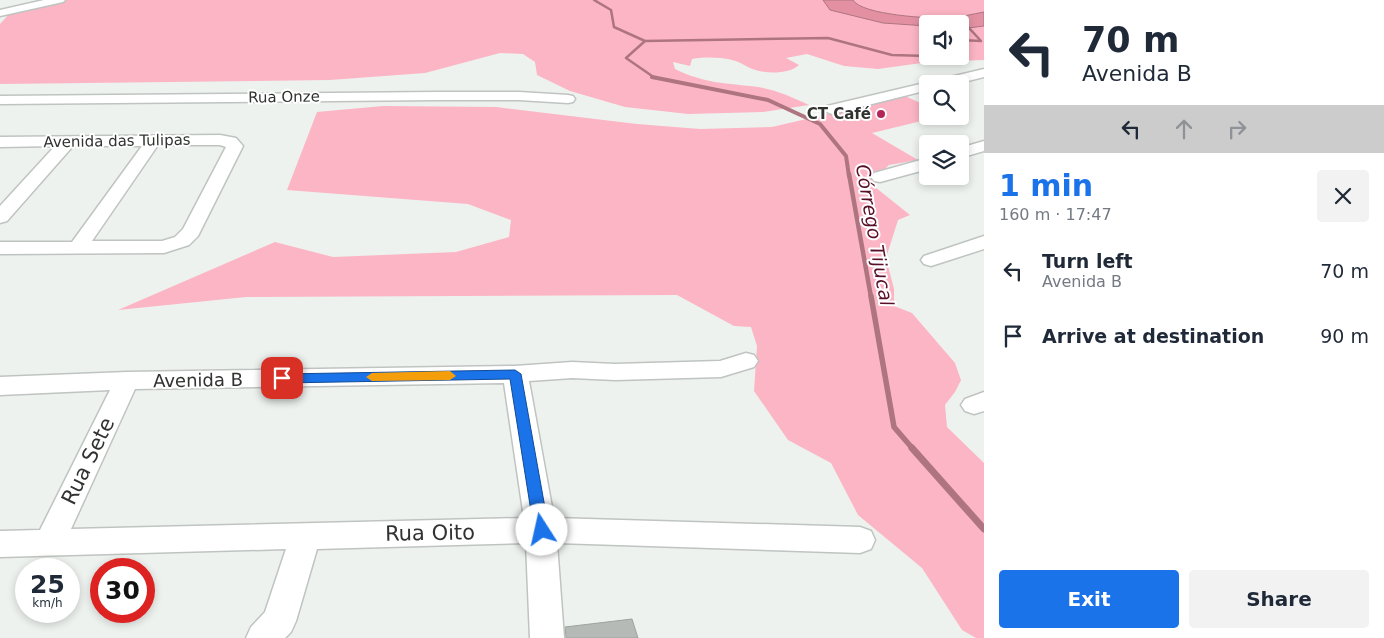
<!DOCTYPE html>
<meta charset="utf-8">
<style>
body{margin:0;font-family:"DejaVu Sans",sans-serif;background:#f2f2f3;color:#1f2937;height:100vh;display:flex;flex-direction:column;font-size:19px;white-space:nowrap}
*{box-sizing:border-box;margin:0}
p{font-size:16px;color:#747a83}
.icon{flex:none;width:28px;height:28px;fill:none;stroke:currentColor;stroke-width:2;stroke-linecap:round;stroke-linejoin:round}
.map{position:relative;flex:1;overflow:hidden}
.sheet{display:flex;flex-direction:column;background:#fff;width:400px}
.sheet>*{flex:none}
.hud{background:#fff;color:#1f2937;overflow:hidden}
.buttons{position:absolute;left:919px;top:15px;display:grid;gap:10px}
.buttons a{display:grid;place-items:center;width:50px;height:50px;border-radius:5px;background:#fff;box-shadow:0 2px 8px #0003;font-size:25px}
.speed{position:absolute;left:15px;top:558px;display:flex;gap:10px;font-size:25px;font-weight:700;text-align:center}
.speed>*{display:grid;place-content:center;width:65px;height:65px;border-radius:50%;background:#fff;box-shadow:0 2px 8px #0003;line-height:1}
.speed small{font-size:12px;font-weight:400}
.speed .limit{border:8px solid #d22;background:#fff;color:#111}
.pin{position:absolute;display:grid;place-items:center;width:42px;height:42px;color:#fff;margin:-21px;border-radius:10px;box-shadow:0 2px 8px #0006}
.me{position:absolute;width:55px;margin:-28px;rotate:350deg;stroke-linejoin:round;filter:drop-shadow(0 0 4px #0008)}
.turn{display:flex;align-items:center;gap:18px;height:105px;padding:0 15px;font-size:22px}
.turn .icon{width:65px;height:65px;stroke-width:2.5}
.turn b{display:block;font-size:35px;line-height:42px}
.lanes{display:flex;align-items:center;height:48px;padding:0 15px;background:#0003;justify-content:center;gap:25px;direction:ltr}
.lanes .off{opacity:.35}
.round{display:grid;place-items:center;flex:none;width:52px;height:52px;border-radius:5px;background:#f2f2f3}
.head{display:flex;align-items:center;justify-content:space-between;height:85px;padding:0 15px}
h1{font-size:30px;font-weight:700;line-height:38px;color:#1a73e8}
.cta{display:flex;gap:10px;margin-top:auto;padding:10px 15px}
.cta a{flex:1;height:58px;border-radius:5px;background:#1a73e8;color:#fff;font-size:20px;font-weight:700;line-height:58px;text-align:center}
.cta a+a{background:#f2f2f3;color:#1f2937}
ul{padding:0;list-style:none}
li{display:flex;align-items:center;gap:15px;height:65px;padding:0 15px}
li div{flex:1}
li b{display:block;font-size:19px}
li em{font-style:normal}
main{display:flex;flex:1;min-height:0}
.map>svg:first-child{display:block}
.green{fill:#fcb5c4;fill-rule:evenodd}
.water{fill:#e391a2;stroke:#ae7580}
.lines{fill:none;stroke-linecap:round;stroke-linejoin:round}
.stream-far4{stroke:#ae7580;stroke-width:2.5}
.stream-far3{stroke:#ae7580;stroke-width:4}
.stream-far2{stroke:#ae7580;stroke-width:4.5}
.stream-far1{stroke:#ae7580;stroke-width:5.5}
.stream{stroke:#ae7580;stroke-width:7}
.building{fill:#b5bab7;stroke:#9ea3a0}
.minor-casing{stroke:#bfc4c1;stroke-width:3}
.minor{fill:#fff;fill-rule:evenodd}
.route{fill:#1a73e8;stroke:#114b97}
.slow{fill:#f59e0b}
.poi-dot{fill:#b32457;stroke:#fff;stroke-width:2}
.labels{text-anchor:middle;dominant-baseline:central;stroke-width:4;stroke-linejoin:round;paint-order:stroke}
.far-street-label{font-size:15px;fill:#313331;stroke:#fff}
.far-poi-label{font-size:15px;font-weight:bold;fill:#313331;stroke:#fff;text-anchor:end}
.street-label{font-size:18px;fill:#313331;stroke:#fff}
.water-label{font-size:19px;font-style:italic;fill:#580f28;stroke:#fff}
.near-street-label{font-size:21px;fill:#313331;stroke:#fff}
</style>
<main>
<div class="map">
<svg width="984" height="638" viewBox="0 0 984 638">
<rect width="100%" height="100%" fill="#edf2ef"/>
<path class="green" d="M64,0H984V60L929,62L878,69L844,66L807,54L786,58L799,65C788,75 763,74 750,68C744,65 738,61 732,60C718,57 706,57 692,59L690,66L673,62L675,69C706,84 726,83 758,87C776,90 792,97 809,105L763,112L688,114L625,107L570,91L537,75L535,62L523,54L500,53L425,73L330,80L0,84V24L10,13ZM928,24H960V56H928Z
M905,96L927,106L928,116H942L872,133L918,160L889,165L870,183L910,215L898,220L886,258L894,289V306L912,313L955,363L961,380L955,392L945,405L947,427L984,463V638H976L962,630L922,568L858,515L831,463L788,440L754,391L757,346L751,327L734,326L677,295L246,297L118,310L275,242L333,257L456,252L509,237L511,220L468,204L287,190L317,112L383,106L496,107L637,124L700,129L772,127Z"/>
<path class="water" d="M823,0H853C861,15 932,19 950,18C961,17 973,14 984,12V26L960,29V24H928L927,26L883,23L830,10Z"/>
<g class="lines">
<path class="stream-far4" d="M594,0L611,10L614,27L645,41L626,58L655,78
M960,24L969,28L981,41L960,40
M928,38H925L928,51
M645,41L828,38L892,55L928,56"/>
<path class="stream-far3" d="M652,77L768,100L820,124L846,156L849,176"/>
<path class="stream-far2" d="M849,174L871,297"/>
<path class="stream-far1" d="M871,296L894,427L913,449"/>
<path class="stream" d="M912,448L984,529"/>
</g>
<path class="building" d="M632,619L638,638H566L565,627Z"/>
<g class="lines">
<g class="minor-casing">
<path id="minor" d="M44,0H65L63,2L0,16V10Z
M984,69V77L956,84H928V90L832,114L827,112L824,109L827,106Z
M438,92H519L568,95L573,96L575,99L573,102L568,103L519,100H438L0,104V96Z
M220,135L236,138L243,146L198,236L189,245L164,253L0,254V242H72L142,146H73L7,221L0,223V206L55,146L0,147V137ZM158,145H220L226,147L183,229L175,237L162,241H92Z
M984,141V151L960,158V148Z
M928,158V169L880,182L874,181L871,177L874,173Z
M984,236V249L931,266L924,264L921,260L924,256Z
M746,353L754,355L758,361L754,367L721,377L615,380L572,378L529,381L554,518L860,527L871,531L875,540L871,549L860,553L557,543L564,638H530L526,543L317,549L296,621L291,632L285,638H246L251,627L265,612L286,549L0,557V531L40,530L110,390L0,395V377L127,372L515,366L572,362L615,364L720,361ZM504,383L524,518L71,529L135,389Z
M984,392V411L974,414L965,411L961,405L965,399Z"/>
</g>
<use href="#minor" class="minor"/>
</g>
<path class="route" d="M515,370L521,374L549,530L547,535L542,537L536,535L534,530L510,379L282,383L276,378L282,374Z"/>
<path class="slow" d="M450,371L456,376L450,380L372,381L366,377L372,373Z"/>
<circle class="poi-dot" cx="881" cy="114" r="5"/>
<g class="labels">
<g class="far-street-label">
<text transform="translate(284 97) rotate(-1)">Rua Onze</text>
<text transform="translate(117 141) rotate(-1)">Avenida das Tulipas</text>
</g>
<g class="far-poi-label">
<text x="871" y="114">CT Café</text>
</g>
<g class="street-label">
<text transform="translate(198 380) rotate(-1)">Avenida B</text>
</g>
<g class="water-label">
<text transform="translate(875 235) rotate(80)">Córrego Tijucal</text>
</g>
<g class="near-street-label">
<text transform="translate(88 461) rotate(-64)">Rua Sete</text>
<text transform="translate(430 533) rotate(-1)">Rua Oito</text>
</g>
</g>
</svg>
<div class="buttons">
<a><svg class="icon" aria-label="sound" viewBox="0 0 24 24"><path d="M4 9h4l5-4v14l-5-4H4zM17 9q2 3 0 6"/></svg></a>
<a><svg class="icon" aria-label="search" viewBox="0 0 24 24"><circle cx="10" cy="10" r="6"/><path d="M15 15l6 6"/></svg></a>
<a><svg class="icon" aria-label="layers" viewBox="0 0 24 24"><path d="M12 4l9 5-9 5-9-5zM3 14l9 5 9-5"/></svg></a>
</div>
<div class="speed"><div>25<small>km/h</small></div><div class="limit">30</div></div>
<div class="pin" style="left:282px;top:378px;background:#d93025"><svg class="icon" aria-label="arrive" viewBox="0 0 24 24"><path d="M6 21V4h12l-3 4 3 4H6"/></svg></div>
<svg class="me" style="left:542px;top:530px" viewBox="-20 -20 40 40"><circle r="19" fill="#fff"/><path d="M0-13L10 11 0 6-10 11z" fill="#1a73e8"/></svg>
</div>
<section class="sheet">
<div class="hud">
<div class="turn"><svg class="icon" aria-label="left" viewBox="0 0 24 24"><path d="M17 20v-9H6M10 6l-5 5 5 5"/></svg><div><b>70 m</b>Avenida B</div></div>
<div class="lanes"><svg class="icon" aria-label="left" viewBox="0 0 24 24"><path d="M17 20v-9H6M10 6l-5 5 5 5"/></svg><svg class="icon off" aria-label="ahead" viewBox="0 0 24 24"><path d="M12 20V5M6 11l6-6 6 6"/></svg><svg class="icon off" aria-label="right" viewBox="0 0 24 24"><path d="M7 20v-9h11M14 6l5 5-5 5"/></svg></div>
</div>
<div class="head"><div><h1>1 min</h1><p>160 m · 17:47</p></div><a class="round"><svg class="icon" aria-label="close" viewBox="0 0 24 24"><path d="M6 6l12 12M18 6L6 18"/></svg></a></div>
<ul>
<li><svg class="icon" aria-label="left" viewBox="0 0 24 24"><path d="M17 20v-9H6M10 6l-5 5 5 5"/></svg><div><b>Turn left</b><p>Avenida B</p></div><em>70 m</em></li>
<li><svg class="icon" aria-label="arrive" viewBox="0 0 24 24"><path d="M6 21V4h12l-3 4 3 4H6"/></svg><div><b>Arrive at destination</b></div><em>90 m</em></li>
</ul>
<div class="cta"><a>Exit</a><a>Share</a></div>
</section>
</main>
